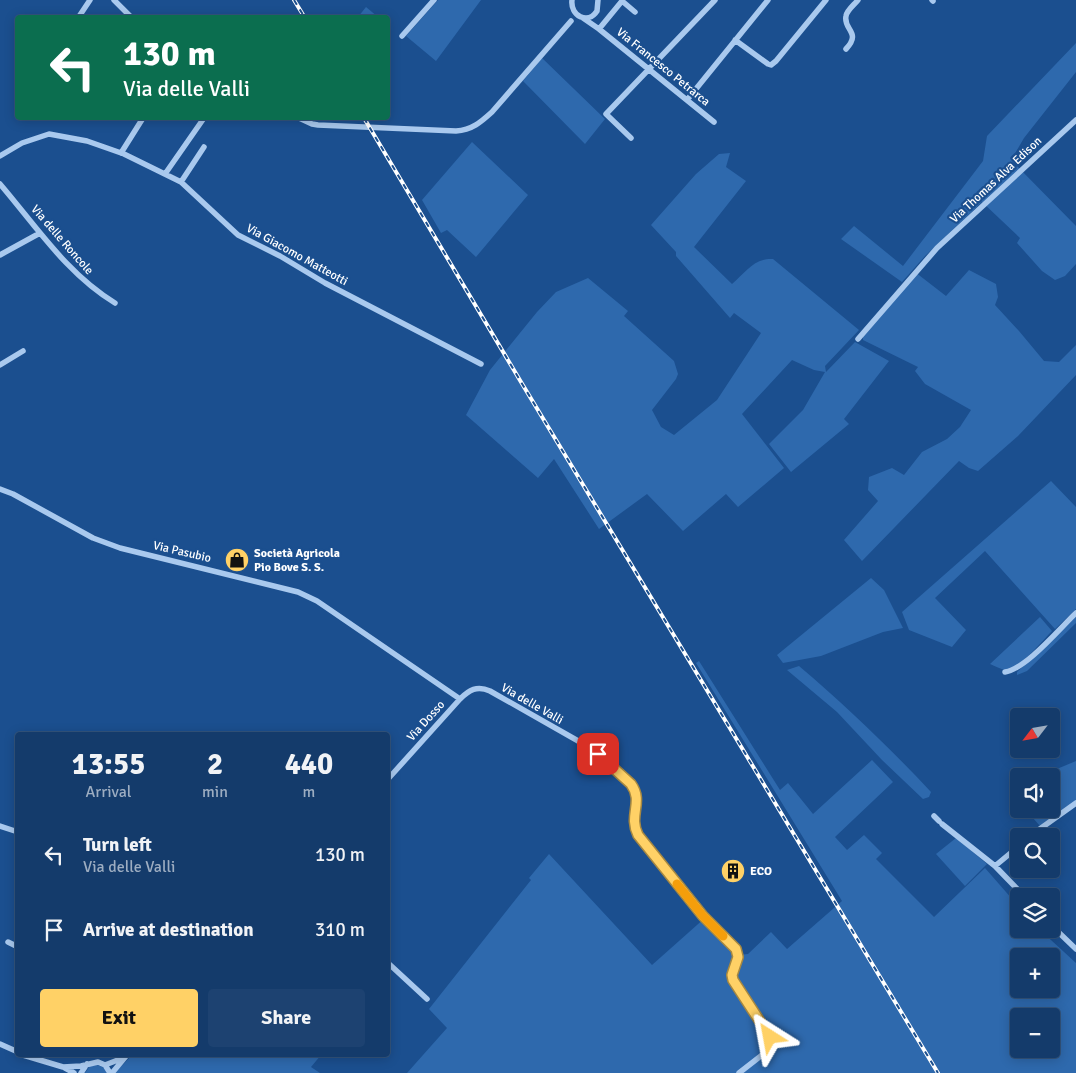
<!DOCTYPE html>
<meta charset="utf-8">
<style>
body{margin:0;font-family:Signika,sans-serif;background:#1d4271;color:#f1f3f6;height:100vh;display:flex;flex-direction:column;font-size:19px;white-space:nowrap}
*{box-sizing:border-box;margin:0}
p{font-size:16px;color:#9dadc1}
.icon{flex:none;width:28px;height:28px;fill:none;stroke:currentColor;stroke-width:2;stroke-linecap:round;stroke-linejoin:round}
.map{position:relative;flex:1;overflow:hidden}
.details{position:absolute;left:15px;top:732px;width:375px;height:325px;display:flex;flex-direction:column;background:#143b6b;border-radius:5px;box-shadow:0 2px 12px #0003,0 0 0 1px #33557e}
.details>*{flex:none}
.banner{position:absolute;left:15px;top:15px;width:375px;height:105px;border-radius:5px;box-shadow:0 2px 12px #0003,0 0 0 1px #33557e;background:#0b6e4f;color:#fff;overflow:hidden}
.needle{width:32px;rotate:239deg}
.buttons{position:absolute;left:1010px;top:708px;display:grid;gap:10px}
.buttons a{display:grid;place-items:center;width:50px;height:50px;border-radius:5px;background:#143b6b;box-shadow:0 2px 12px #0003,0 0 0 1px #33557e;font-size:25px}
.pin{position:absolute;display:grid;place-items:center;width:42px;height:42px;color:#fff;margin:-21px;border-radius:10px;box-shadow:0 2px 8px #0006}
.me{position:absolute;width:55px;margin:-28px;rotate:326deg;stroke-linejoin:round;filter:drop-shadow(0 0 4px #0008)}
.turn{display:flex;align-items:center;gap:18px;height:105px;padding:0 25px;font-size:22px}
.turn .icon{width:65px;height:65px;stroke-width:2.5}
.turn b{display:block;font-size:35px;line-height:42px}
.eta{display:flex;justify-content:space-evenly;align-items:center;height:85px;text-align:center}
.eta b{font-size:30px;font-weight:800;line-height:35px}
.button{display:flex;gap:10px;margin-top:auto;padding:10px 25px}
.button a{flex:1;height:58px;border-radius:5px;background:#ffd166;color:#111;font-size:20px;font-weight:800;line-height:58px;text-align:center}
.button a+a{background:#1d4271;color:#f1f3f6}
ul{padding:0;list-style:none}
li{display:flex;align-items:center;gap:15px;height:75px;padding:0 25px}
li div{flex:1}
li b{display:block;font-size:19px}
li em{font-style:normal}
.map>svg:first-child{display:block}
.green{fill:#2e69ad;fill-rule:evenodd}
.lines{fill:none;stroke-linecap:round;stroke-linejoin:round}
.minor{stroke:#a9c9ee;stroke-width:5.5}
.rail-casing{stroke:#fff;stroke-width:4}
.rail{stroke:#1b4f8f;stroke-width:2;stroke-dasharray:5.5;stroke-linecap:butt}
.route-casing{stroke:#a68842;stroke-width:12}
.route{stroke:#ffd166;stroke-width:9}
.slow{stroke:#f59e0b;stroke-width:9}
.labels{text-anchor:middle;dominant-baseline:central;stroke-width:4.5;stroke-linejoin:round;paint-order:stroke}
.street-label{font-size:12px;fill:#fff;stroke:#1b4f8f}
.poi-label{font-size:12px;font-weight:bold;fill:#fff;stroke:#1b4f8f;text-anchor:start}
</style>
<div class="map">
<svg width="1076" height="1073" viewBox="0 0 1076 1073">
<rect width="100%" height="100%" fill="#1b4f8f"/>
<path class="green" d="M438,0H481L436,61L406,36Z
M366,7L378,17H358Z
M1076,43V72L1024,138L1013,157L1014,163L1076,226V264L1065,276L1055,280L1042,271L1017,243L1020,238L982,202L925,256L902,282L841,239L854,226L903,266L983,161L987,136Z
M542,58L605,119L585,144L523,81Z
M472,142L528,195L476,257L447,230L441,233L422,200Z
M730,153L726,167L746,181L694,247L732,284C745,273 754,258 773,259L859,330L825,366L826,372L855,342L889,361L844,419L849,424L791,472L769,444L803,410L825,372L814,370L792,360L742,414L784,468L738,507L726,494L683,531L647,494L599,529L554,459L538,478L466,415L490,370L537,312L556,292L588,278L628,311L624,316L674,361L678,374L676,379L652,410L661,427L674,435L717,400L761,333L734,313L730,318L676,256V252L651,225L696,174L719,154Z
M969,270L996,284L998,297L995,305L1019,331L1044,361L1059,362L1076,345V375L1018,436L978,471L969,468L959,461L862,561L844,540L878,501L868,490L869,477L892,468L904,475L922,452L947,439L960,427L971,410L925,384L915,371L918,367L863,340V335L915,272L946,296Z
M1051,481L1076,507V609L1055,629L985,551L935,598L966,630L952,647L909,630L902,612Z
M871,578L884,590L903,628L883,632L821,656L783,663L777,655Z
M1076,615V623L1027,671L1017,675V672Z
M1040,617L1052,631C1043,640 1018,671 1005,670C1001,669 995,666 990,664Z
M699,661L780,790L788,783L813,814L872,760L893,782L835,837L847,850L864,835L882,853L876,859L934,917L985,868L1019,907V929H1039L1076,963V1073H407L447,1028L429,1009L531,880L529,878L549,854L652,965L706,917L739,955L748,954L771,932L787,949L842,901L696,663ZM1019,956H1051V989H1019ZM1019,1016H1051V1049H1019Z
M799,666C846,706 889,747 931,792L929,797L923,799L882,760L837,712L787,670Z
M1076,761V801L1040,826L1025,809H1051V776H1040Z
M956,838L987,864L965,886L936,854Z
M132,1055H321L311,1067L320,1073H115Z
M97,1065L103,1067L107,1073H85L90,1066Z"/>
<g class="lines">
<path class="minor" d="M114,0L132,18
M572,0C570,16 588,25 597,11L598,0
M932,0L933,1
M78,18L90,0
M583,18L599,29L714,122
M599,29L622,1L635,12
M402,36L434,0
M735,40L768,64L771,65L776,61L826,0
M846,49C862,32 843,30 846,16C847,10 854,5 858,0
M687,100L768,0
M299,118L312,124L318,125L456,131C472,130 481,122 492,112L571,21
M631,138L606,114L715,0
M121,153L143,118
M0,156L22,143L49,134L87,141L124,154L181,182L238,235L280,256L325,283L481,364
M165,174L204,118
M181,182L204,147
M0,184C36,226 67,274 115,303
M0,255L40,233
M858,339L937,248L1076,120
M0,365L23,351
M0,489L13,494L93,538L120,548L298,592L317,601L460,699
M1005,672C1026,669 1060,628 1076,613
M388,779L460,699C469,690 477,685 490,691L587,746C601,756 638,783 637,800C636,815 630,819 638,835L703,916L737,953C740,962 732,970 733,980L773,1042L766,1052L739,1073
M934,816L939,821
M942,824L995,866L1024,896
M0,826L18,832
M1030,836L1076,803
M995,866L1019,846
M1051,925L1076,949
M8,942L18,947
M388,963L427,999
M0,1044L18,1052
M23,1055L63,1067L81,1066L98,1062L105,1065L110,1073
M105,1065L123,1058
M65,1068L74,1073
M81,1073L87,1064
M112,1073L127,1055"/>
<g class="rail-casing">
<path id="rail" d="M294,0L305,18
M364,118L521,382L938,1073"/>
</g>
<use href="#rail" class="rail"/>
</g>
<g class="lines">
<g class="route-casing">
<path id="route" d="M598,754L631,784C644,802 628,815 638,835L703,916L736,949L738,957L732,975L733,980L770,1037"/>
</g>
<use href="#route" class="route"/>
<path class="slow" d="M677,884L703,916L723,936"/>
</g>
<defs>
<g id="shop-disc" transform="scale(1.25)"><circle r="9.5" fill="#ffd166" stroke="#1b4f8f"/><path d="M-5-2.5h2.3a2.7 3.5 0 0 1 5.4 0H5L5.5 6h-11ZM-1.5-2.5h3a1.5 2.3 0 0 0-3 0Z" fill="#111"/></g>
<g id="building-disc" transform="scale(1.25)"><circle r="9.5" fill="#ffd166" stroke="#1b4f8f"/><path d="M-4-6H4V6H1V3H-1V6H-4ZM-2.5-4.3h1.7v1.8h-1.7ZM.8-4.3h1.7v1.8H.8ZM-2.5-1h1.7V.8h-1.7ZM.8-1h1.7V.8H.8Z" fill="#111"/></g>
</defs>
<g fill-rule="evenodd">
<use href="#shop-disc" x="237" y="560"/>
<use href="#building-disc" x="733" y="871"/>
</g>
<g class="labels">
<g class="street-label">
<text transform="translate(663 67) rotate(39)">Via Francesco Petrarca</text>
<text transform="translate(996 180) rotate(-43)">Via Thomas Alva Edison</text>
<text transform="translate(62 240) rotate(49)">Via delle Roncole</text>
<text transform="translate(297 255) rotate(29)">Via Giacomo Matteotti</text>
<text transform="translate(182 552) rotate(13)">Via Pasubio</text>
<text transform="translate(532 704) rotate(30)">Via delle Valli</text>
<text transform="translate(426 721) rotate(-48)">Via Dosso</text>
</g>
<g class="poi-label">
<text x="254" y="553">Società Agricola<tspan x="254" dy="14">Pio Bove S. S.</tspan></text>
<text x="750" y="871">ECO</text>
</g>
</g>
</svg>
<div class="buttons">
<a><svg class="needle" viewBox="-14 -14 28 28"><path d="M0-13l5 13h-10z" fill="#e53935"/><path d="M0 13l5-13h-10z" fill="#9dadc1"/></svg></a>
<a><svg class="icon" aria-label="sound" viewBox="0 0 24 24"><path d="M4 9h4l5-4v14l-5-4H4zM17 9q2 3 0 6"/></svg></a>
<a><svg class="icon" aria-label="search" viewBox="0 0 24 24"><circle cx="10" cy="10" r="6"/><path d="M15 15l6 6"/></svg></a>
<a><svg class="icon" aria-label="layers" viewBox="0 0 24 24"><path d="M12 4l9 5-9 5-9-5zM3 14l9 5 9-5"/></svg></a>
<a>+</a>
<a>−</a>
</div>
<div class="pin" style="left:598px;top:754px;background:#d93025"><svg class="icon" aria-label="arrive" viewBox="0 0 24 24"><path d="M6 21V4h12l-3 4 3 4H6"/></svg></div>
<svg class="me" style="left:770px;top:1037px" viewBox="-20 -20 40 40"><path d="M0-17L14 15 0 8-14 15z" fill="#ffd166" stroke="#fff" stroke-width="4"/></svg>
<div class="banner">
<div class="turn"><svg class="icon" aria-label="left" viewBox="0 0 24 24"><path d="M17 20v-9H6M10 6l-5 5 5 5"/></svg><div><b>130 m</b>Via delle Valli</div></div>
</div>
<section class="details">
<div class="eta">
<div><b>13:55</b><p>Arrival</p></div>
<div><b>2</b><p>min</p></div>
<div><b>440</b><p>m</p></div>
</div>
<ul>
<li><svg class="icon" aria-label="left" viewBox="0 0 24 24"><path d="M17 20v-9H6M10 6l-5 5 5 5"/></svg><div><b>Turn left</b><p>Via delle Valli</p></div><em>130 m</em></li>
<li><svg class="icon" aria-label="arrive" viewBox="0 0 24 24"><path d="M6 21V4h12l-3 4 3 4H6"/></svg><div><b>Arrive at destination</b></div><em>310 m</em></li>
</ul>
<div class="button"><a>Exit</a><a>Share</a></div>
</section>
</div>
